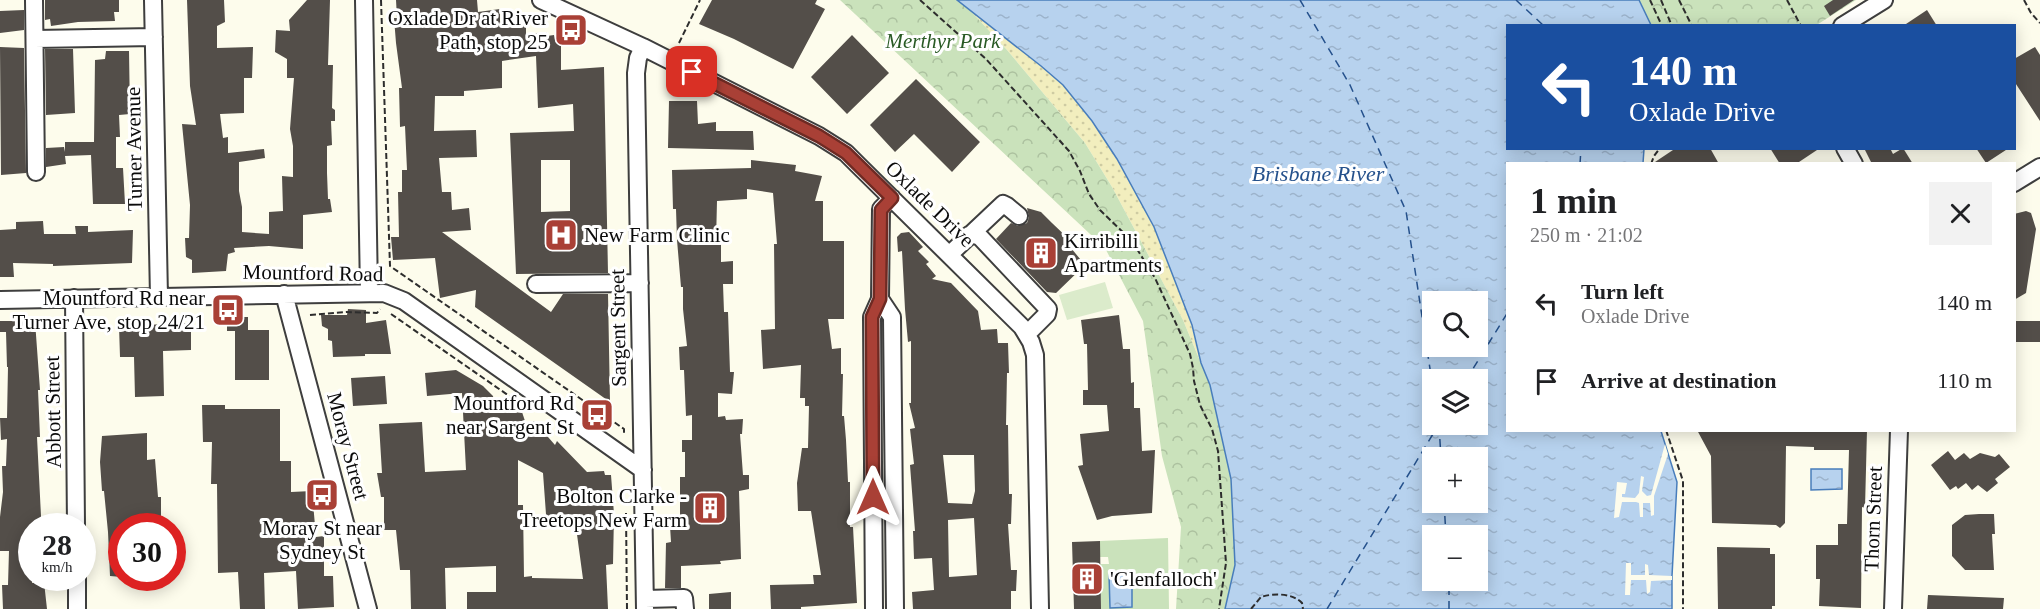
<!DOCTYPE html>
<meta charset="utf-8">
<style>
body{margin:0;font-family:Georgia,serif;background:#f2f2f2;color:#202124;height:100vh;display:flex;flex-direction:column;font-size:22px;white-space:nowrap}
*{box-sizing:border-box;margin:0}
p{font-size:20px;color:#757577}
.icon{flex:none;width:33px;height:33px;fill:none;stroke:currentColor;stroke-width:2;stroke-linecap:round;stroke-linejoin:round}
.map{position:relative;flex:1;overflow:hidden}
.side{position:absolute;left:1506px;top:162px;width:510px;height:270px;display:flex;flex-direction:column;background:#fff;border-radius:0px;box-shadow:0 3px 15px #0003}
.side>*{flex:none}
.hud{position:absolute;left:1506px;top:24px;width:510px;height:126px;border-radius:0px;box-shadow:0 3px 15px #0003;background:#1a4fa0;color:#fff;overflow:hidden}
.buttons{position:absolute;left:1422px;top:291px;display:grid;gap:12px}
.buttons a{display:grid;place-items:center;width:66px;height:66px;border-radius:0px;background:#fff;box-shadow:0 3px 15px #0003;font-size:30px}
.speed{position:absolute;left:18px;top:513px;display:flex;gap:12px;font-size:30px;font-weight:700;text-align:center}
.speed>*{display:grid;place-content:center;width:78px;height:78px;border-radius:50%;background:#fff;box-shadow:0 3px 15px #0003;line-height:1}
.speed small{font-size:15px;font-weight:400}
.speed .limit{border:9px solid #d22;background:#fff;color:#111}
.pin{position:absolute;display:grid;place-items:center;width:51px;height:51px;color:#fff;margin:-26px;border-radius:12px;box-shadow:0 3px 9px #0006}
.me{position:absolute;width:66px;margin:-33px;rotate:0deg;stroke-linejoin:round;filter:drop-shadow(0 0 4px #0008)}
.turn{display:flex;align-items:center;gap:21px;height:126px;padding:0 24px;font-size:27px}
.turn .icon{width:78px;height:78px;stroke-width:2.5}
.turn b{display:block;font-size:42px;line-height:51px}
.round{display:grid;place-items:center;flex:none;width:63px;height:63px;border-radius:0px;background:#f2f2f2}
.overview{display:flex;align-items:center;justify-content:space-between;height:102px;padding:0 24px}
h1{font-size:36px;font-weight:600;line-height:45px}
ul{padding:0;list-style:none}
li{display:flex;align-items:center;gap:18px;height:78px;padding:0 24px}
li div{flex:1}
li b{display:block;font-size:22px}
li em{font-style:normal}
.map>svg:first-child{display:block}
.grass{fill:#cae2bb}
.sand{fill:url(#sand-dots)}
.park{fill:url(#park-crowns)}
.pitch{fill:#dbebcb}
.water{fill:url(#water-ripples);stroke:#487dbb;stroke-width:1.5;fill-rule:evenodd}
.pier{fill:#fdfcec}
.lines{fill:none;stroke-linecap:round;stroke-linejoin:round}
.ferry{stroke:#25518c;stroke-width:1.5;stroke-dasharray:8 6;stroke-linecap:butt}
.building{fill:#534e49;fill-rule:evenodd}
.minor-casing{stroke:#3e3e3e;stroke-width:20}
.path{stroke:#2d2d2d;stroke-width:2;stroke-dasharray:6 3;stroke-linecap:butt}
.minor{stroke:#fff;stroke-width:16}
.route-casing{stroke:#6e2a23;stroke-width:15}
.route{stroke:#a94036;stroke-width:10}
.labels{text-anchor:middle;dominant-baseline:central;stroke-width:6;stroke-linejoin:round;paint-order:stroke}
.poi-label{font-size:21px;fill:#0b0b0b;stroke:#fff;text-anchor:end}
.park-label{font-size:21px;font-style:italic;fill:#295a25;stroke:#fff}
.street-label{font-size:21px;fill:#0b0b0b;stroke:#fff}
.water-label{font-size:22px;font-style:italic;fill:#25518c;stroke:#fff}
</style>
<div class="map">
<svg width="2040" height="609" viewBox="0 0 2040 609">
<defs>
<pattern id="sand-dots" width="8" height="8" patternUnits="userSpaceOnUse" patternTransform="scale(1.5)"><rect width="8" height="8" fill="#f2eebe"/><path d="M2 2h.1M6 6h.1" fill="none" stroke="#cecba2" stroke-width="1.8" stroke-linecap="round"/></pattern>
<pattern id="park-crowns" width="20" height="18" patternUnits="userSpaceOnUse" patternTransform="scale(1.5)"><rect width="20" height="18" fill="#cae2bb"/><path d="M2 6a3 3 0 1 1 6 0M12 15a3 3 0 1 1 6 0" fill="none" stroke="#acc19f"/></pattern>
<pattern id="water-ripples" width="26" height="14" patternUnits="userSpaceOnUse" patternTransform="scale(1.5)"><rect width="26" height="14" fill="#b7d2ee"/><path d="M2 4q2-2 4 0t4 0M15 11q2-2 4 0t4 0" fill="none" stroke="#9cb3cb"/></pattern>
</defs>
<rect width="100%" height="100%" fill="#fdfcec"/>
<path class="grass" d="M1168,538L1169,609H1101L1100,564H1109L1108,557H1100V541Z"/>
<path class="sand" d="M967,7C999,32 1034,55 1062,84C1077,99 1089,118 1101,135C1147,203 1183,283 1201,363L1183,320L1112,187L1085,143L1007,50Z"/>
<path class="park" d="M840,0H957L967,7L1007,50L1085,143L1112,187L1183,320L1210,385L1231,479L1235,565L1225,609H1176L1181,527L1162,456L1143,321L1105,248Z
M1639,0H1856L1815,26L1651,25Z"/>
<path class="pitch" d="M1105,282L1113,308L1067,320L1059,295Z"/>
<path class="water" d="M957,0H1639L1651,25L1508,26V148L1644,149L1643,163L1508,164V430L1661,431L1677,482L1672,576V609H1225L1235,565L1231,479L1210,385L1201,363L1192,325L1154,227L1117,159L1092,121L1063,85L1041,66ZM1432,302H1478V346H1432ZM1432,380H1478V424H1432ZM1432,458H1478V502H1432ZM1432,536H1478V580H1432Z
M1811,469H1842V489L1811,490Z
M1132,573V607L1110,608L1109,574Z"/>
<path class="pier" d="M1665,444L1668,454L1654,496V515L1651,516L1650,503H1643V517H1640L1639,503L1636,502H1622L1619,517L1614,518L1617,482L1627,483L1625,494H1622V497L1635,498L1639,493L1641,476L1644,477L1642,491L1647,496L1651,495Z
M1626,563H1631V575H1645V564L1648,565L1649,575L1672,576V580L1651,581L1650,592L1647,594L1646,580H1631L1630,595H1625Z"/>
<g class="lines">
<path class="ferry" d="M1300,0L1350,85L1406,211L1432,382
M1516,0L1544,26
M1580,164L1581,148
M1466,380L1508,312
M1439,425L1441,458
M1444,502L1446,536
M1327,609L1439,424
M1449,609V580"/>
</g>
<path class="building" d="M45,0H119V12H114L115,21L78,22L51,26L50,19L45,20Z
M187,0H224L225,22L217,26V48L253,47L252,78H244V113L220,114L223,138L228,137V153L264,149L265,158L239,162V191L242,207V232L269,234V212L283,211L282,176L293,177V146L290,129L294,78H287V59L275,52L276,30L290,31L289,20L307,0H330L328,65H333L332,108L335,110V121H331L332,145L327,146V173L328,199H330L332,212L303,215V249L269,246L234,248L235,252L228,254L226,271L192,273V260L186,257L185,238H189L190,205L182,124L196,125L190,86Z
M396,0H477L478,12L500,9V22L512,20L513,24L519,22V25H526V34L547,32V36L554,35L555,39H561V70L604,67L608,273L516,274L510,133L574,131L573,104L538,108L536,56L502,61V88L464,91V96H435L434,131L476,130L477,157L439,158L442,192H451L452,210L469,208L471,230L442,232L551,312L563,294H608L610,402L475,307L476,290L440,298L435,258L393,260L391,237H399L398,192H402V170H407L405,126L400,127L399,88H402L396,43L394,18H397ZM541,160H570V211L541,212Z
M712,0H817L815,4L825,9L793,69L734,39L699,24Z
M1833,0H1854L1830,16L1824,6Z
M24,10V30L0,33V11Z
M1927,10L1937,26H1903Z
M852,35L889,73L847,114L811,77Z
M0,47L24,48L26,173L1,175Z
M2035,47L2040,55V121L2014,81V59Z
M45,49H73L75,113L46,115Z
M106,51H129L130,114L119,115L120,137H116V168H123L125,204H93L91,155L65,156L66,164L46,167V148L64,147L65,152V142H94L95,60L105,59Z
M916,79L980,142L952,172L914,134L895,152L870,125Z
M669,101H697L698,124L716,122V131H753L754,150L668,148Z
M1676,148H1710L1719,164H1652Z
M1770,148H1820L1796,164H1780Z
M1864,148H1890L1893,154L1903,148L1913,164H1872Z
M1976,148H2009L1986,163Z
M751,160L796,165L795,171L822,176L815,201H823V241H844V319H828L832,349L841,348V374H843L842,416H844L846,440L848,482H850V527H853L857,603L801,607V609H771L770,585L814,584L813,575H821L811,511H798L797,483L802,448H808L809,406H805V398H800L801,365L763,369L761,330L775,329L774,244H777L773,193L747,189V199L717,201L716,242H721V262L733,261V284H723L724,312H728L730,372H734L732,394L718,393V417L725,416L726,420L743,419L742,434H740L743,475H749V489L739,491L741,559L720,561L721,564L681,566V588H665L666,543L671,542L670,526L680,525V477H685V452H682V440H692V415L686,416L684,370H680L679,347L687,346L683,309V287H681L677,240L676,209H673L672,170L751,168Z
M1027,208L1041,212L1052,223L1073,243L1071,248L1085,265L1056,293L1047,292L996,239L1011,223L1018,226L1027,223L1029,217Z
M2026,211L2031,213L2036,229L2026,293L2014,300V214Z
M43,221L44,234H76L75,226H88V232L133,230L132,263L53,266V264L13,263L14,277H0V230L16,229V222Z
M909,232L923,247L918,251L929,262L926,264L936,276L932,279L951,283L978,311L981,330L997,329L998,343H1008L1009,373H1007L1006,425H1008L1009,494H1012L1011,524H1008L1011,570H1017L1016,591H1011V609H913L912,592L934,590L932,558L914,559L913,531H915L910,465L914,464L910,429L915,428L909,403H911V341L908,342L905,309L902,251L898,252L897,237L901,233ZM943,455H974L975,491L972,504L948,503ZM974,518L977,575L949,577L948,520Z
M348,309L366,310V323L386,320L391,354H365V356L333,357L332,341L328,340V329L322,326L321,315H347Z
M1119,315L1123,349H1130L1131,383L1134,382V408H1140L1142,451L1155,450L1152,513L1112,516L1097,520L1078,466L1083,465L1080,434L1109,431L1107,405H1083V390H1088L1087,344H1084L1081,320Z
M227,317H248V330H269V380H235V331H227Z
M0,321H35L40,390H38L40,437H37L41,516V526H32V583L44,582L47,609H3L2,585H8L9,551H0V517L3,492L2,466H6L7,439L1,440L0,418H7L8,367H7L6,332H0Z
M2014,321H2040V342H2014Z
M191,323V350L163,351L164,396L135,397L134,357H120L119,326Z
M456,370L483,386L493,396L496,413L522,412L527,427L534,421L555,445L557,441L587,472L604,471L605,475H611L614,514L613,564L606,565L608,609H467V592H496V566L445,568L446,609H411L410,570H400L396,530H384V497H381L377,473H382L379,424L422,422L425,472L466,470L462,393L427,396L425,373ZM518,460L543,473L547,528L576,527L583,579L532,578V576L524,577L523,505H518Z
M385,376L387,404L353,406L351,378Z
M202,405H225V409H280V461H291V492L312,491L316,537L324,536V576H333L334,607L298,609L296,571L264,573L265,609H240L238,572L218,573L217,484H211L212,442H203Z
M1697,430H1867L1865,508L1862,507L1861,608L1819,606L1820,579H1816V545H1838V524H1847L1849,450H1814V447L1786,446L1785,523L1780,528L1776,525L1712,523L1711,456Z
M147,433V460L155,459L158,497H161V526H122V577L110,576L108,532L104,491H102L100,462L102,436Z
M1948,451L1955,460L1964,453L1970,459L1980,453L1995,457L1999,454L2010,467L1995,479L1998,483L1987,492L1978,485L1972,490L1966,483L1958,489L1956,486L1950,490L1931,465Z
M1979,514H1994L1995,534H1992L1994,570H1965L1952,556V525L1965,515Z
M1100,541L1101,609H1074L1072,542Z
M1717,547L1770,548V554H1775V606H1772V609H1718Z
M731,592V609H709V594Z
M1928,595L2004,598L2003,609H1927Z"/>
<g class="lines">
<g class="minor-casing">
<path id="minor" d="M34,0L36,172
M153,0L159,297
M364,0L369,292
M541,0L643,47L819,136L846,153L857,164L1022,327L1031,342L1035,355L1040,609
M1842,26L1884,0
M35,39L154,37
M643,47L638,58L636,73L645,609
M1845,148L1854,164
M2014,183L2040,167
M969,235H975L980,237L1048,309L1047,314L1027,334
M950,254L1003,204L1007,206L1019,216
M536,284L640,283
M284,294L368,609
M74,298L76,526
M880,299L892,317L895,609
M0,300L384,293L404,301L643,470
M77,578V609
M645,599L684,598L685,609
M874,609L872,317L880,299L881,209L892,198
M1893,609L1899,430"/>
</g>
<path class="path" d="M381,0L390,266L624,429V434
M920,0L986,59L1069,151L1080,171L1089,194L1100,210L1132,241L1155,278L1190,354L1193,368L1194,381L1200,405L1212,429L1218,451L1226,563L1219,609
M1650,0L1662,26
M1661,0L1672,26
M1679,0L1692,26
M1787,0L1801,26
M2024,0L2031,13L2040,23
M679,43L700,0
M1651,164L1654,156L1660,148
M391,314L515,400
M310,315L346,312L377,313L380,309
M1666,430L1683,481V609
M626,513L627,609
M1251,609L1261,597C1273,593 1293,593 1302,603L1303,609"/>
<use href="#minor" class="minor"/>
</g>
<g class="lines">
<g class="route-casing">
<path id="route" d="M692,72L819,136L846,153L892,198L881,210L880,299L872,317L873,497"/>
</g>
<use href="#route" class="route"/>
</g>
<defs>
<g id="bus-square" transform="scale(1.725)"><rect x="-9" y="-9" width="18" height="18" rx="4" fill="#a94036" stroke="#fff"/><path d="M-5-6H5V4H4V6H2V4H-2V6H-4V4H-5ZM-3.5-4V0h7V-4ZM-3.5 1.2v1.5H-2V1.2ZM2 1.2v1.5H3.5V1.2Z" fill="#fff"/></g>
<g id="hospital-square" transform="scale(1.725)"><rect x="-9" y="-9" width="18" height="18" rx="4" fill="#a94036" stroke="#fff"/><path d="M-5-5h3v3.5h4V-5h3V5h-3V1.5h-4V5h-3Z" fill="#fff"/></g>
<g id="building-square" transform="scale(1.725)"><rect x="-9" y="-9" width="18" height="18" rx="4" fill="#a94036" stroke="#fff"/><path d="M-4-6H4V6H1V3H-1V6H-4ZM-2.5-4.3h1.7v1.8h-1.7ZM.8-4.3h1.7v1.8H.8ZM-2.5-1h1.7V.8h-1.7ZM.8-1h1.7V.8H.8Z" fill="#fff"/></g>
</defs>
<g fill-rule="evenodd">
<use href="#bus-square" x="571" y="30"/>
<use href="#hospital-square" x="561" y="235"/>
<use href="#building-square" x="1041" y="253"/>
<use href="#bus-square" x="228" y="310"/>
<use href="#bus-square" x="597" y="415"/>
<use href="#bus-square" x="322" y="495"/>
<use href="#building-square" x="710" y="508"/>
<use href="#building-square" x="1087" y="579"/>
</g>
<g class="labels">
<g class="poi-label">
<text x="548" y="18">Oxlade Dr at River<tspan x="548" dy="24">Path, stop 25</tspan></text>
<text x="584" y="235" text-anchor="start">New Farm Clinic</text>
<text x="1064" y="241" text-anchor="start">Kirribilli<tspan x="1064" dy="24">Apartments</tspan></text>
<text x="205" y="298">Mountford Rd near<tspan x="205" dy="24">Turner Ave, stop 24/21</tspan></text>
<text x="574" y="403">Mountford Rd<tspan x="574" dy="24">near Sargent St</tspan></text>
<text x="687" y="496">Bolton Clarke -<tspan x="687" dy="24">Treetops New Farm</tspan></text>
<text x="322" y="528" text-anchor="middle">Moray St near<tspan x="322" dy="24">Sydney St</tspan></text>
<text x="1110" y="579" text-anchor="start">'Glenfalloch'</text>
</g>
<g class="park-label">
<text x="943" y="41">Merthyr Park</text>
</g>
<g class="street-label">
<text transform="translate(134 149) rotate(-91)">Turner Avenue</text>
<text transform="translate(930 204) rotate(44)">Oxlade Drive</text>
<text transform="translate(313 273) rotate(1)">Mountford Road</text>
<text transform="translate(618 328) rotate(-91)">Sargent Street</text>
<text transform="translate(53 412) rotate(-91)">Abbott Street</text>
<text transform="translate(348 446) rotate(75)">Moray Street</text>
<text transform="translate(1873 519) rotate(-88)">Thorn Street</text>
</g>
<g class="water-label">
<text x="1318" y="173">Brisbane River</text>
</g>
</g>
</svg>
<div class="buttons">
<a><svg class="icon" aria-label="search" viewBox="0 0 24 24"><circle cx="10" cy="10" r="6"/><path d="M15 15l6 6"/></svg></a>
<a><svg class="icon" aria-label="layers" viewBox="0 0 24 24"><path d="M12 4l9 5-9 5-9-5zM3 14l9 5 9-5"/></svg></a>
<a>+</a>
<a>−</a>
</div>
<div class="speed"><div>28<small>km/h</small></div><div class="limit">30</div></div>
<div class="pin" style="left:692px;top:72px;background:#d93025"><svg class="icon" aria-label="arrive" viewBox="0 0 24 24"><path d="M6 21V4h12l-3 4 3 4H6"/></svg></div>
<svg class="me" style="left:873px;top:497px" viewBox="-20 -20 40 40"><path d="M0-17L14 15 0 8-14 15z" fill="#a94036" stroke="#fff" stroke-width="4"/></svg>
<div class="hud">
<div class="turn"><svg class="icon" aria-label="left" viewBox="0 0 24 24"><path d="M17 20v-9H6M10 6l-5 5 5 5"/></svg><div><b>140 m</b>Oxlade Drive</div></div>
</div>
<section class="side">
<div class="overview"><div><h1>1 min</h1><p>250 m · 21:02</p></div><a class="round"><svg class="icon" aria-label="close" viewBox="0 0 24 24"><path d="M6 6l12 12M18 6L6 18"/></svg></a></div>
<ul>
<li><svg class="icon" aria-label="left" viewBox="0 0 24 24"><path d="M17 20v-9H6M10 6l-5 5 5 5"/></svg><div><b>Turn left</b><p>Oxlade Drive</p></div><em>140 m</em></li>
<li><svg class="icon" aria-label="arrive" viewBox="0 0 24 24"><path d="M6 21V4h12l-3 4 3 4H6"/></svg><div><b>Arrive at destination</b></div><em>110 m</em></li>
</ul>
</section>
</div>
